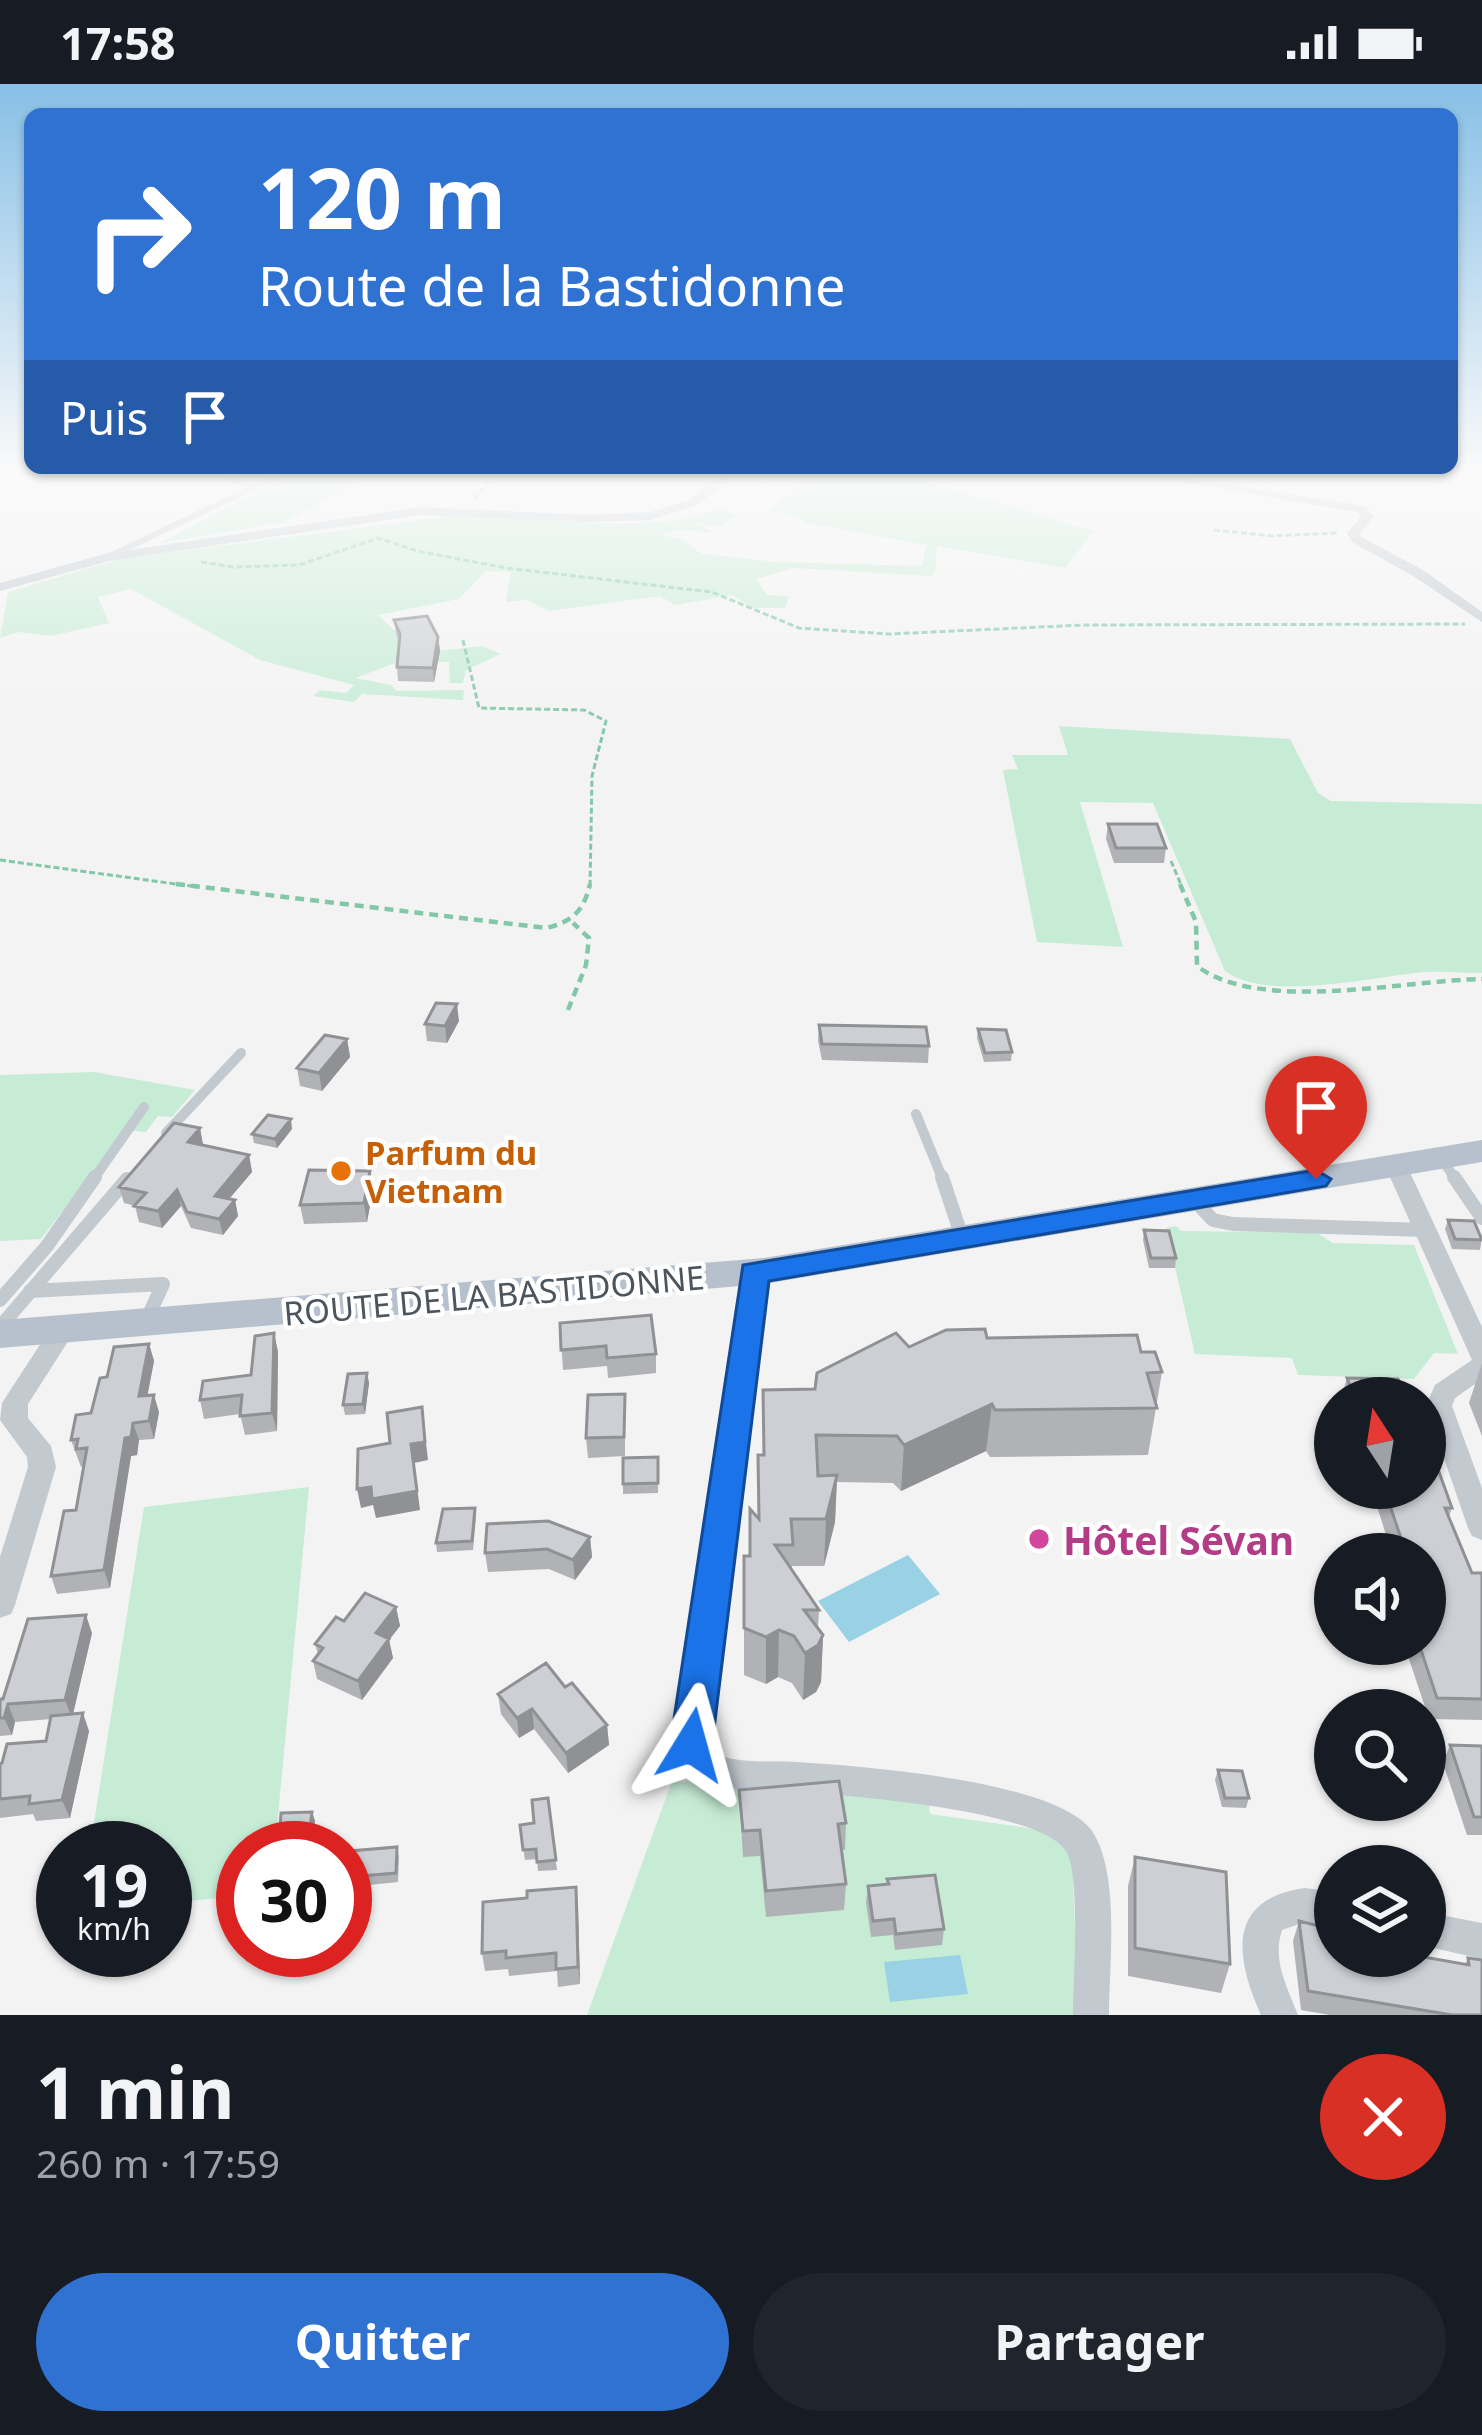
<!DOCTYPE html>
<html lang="fr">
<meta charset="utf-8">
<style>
body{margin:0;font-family:"Noto Sans",sans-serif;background:#20242c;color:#f1f3f6;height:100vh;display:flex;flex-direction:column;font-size:45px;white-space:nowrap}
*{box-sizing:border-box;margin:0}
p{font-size:39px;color:#9ea1a6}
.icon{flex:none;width:66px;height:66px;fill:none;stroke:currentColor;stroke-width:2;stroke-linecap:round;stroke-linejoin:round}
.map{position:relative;height:1931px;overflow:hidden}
.panel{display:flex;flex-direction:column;background:#171b24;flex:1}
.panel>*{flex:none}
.guide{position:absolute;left:24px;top:24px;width:1434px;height:366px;border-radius:18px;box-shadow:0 3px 9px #0004;background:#2f72d2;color:#fff;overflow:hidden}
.needle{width:78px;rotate:348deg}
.tools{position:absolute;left:1314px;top:1293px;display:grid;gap:24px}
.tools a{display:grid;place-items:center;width:132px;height:132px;border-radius:50%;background:#171b24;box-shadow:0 3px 9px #0004;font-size:60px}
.speed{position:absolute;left:36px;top:1737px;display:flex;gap:24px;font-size:60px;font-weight:700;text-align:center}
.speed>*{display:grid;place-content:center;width:156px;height:156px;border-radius:50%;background:#171b24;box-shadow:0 3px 9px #0004;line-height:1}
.speed small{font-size:30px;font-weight:400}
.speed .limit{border:18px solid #d22;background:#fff;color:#111}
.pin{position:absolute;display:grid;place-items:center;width:102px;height:102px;color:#fff;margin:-123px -51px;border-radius:50% 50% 50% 0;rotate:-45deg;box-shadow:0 0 12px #0007}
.pin .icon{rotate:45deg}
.me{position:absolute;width:132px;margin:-66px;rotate:8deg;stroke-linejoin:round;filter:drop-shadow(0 0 9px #0008)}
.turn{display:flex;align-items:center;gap:42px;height:252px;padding:0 36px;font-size:54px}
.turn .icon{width:156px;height:156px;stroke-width:2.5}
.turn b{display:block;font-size:84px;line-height:102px}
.then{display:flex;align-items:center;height:114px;padding:0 36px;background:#0003;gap:24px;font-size:45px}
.round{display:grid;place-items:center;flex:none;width:126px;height:126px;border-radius:63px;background:#20242c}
.head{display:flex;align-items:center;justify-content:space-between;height:204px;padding:0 36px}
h1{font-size:72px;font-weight:700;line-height:90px}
.cta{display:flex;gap:24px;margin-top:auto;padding:24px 36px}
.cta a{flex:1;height:138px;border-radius:72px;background:#2f72d2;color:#fff;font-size:48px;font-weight:700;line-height:138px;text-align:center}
.cta a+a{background:#20242c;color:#f1f3f6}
.status{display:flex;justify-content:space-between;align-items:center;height:84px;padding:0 60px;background:#171b24;direction:ltr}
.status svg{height:33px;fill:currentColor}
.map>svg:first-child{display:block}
.green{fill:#c7ecd6}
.water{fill:#99d2e4}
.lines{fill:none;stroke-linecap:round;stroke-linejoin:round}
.path-far1{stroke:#82c7a7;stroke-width:3;stroke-dasharray:6 3;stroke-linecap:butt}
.path{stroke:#82c7a7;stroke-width:4.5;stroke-dasharray:9 6;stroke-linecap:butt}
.service-far2{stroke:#c2c9cf;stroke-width:6}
.service-far1{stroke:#c2c9cf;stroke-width:10}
.service{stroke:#c2c9cf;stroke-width:14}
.minor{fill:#c2c9cf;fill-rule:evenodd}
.primary{fill:#b6c1cd;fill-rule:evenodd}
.wall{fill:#b0b2b6}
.shaded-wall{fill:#909194}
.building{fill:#cdcfd4;stroke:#909194;stroke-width:3}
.route{fill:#1a73e8;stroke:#114b97;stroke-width:3}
.food-dot{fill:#e8710a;stroke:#fff;stroke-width:4.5}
.hotel-dot{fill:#d1479c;stroke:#fff;stroke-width:4.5}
.labels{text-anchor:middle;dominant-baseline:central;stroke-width:9;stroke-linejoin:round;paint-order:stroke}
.food-label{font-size:33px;font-weight:bold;fill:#c56008;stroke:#fff;text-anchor:start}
.street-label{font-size:33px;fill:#4c555e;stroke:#fff}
.near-hotel-label{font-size:39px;font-weight:bold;fill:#b23c85;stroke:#fff;text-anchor:start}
</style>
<div class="status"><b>17:58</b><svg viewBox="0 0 49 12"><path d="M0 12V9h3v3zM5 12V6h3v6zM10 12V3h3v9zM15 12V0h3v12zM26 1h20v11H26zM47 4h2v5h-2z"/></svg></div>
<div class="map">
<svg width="1482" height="1931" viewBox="0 0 1482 1931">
<rect width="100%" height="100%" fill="#f4f3f3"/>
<path class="green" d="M302,384L371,392L284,438L160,459Z
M818,384H881L1093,447L1065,484L937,462L935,489L930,492L793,484L756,495L767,511L789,512L785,524H753L732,511L675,521L660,512L549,527L527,516L506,518L511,488L486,487L459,515L378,531L404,555L402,571L482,562L501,570L466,586L463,599H450L449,578H398L355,594L391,601L397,607L464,606L463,616L362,610L354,618L313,612L320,606L346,609L354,601L260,576L131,505L98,513L109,539L51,552L18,548L0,554L8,508L119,475L452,432L621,440L680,436L719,425L738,431L719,443L695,439L715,449L680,446L659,450L683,456L702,470L777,478L923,482L925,463L931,462L807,439L781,428L767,429Z
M1059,642L1290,655L1318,709L1331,717L1482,720V889C1464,889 1445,887 1426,888C1374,892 1269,919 1225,887L1153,719L1080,718L1123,863L1037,858L1003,686L1018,685L1012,671H1068Z
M94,988L195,1006L172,1033L158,1032L146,1048L125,1046L41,1155L0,1157V991Z
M1176,1142L1181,1147L1317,1149L1333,1159L1414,1161L1458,1270L1434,1269L1414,1295L1298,1291L1292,1274L1195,1270L1166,1144Z
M309,1403L275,1764H243V1812L165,1819V1764H90L144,1423Z
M672,1697L928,1715L930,1730L1056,1748L1072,1764L1078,1931H587Z"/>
<path class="water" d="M908,1471L940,1510L849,1558L818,1517Z
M960,1871L968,1910L890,1918L884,1878Z"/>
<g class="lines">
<path class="path-far1" d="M474,415L501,384
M1214,446L1272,452L1337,449
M201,478L233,483L299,481L378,454L417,467L506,484L712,508L799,544L889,550L1084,541L1465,540
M463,556L479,624L584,626L606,637L592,692L590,803
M0,776L198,803
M1171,777L1182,803"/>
<path class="path" d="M176,800L546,844C572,838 584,827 590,800
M1180,800L1196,838L1197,882C1260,930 1405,896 1482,895
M568,926L586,881L589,854L573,839"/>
<path class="service-far2" d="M215,384L213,389L256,404
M108,473L294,384"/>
<path class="service-far1" d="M916,1030L943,1096
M166,1049L241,969
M1443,1077L1456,1096
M93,1096L144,1023"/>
<path class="service" d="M942,1093L962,1153
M1454,1093L1482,1134
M1195,1117L1213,1136L1233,1140L1426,1146
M30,1207L163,1200L147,1235
M0,1216L47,1162L95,1093
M0,1243L127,1095"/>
<path class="minor" d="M731,384H744L697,421L650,436L587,438L421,431L109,477L0,507V499L108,469L421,423L587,431L650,428L688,416Z
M1098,384H1127L1365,422L1374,433L1360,449L1361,453L1423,486L1482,528V538L1413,492L1352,458L1347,449L1361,433L1357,428Z
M1396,1075L1407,1082L1482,1243V1295L1455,1314L1452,1322L1482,1404V1456L1472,1452L1468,1444L1426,1322L1435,1301L1472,1276L1385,1082Z
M754,1181L763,1183L766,1189L708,1664C728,1682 771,1676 797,1678C857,1682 1063,1696 1094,1750C1120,1795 1109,1880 1109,1931H1073C1073,1898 1081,1791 1066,1767C1040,1726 851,1712 801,1708C766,1706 724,1710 693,1692C682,1686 679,1672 675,1661L742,1189L745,1183Z
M63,1236L72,1239L76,1245L28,1320V1334L51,1362L56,1383L15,1521L11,1530L0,1534V1473L28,1383L27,1373L0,1336L2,1319L54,1239Z
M1305,1804L1335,1808V1842L1305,1838L1282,1846C1272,1876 1287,1903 1298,1931H1261C1235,1873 1226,1815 1305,1804Z
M1425,1828L1482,1839V1875L1425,1862Z"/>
<path class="primary" d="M1482,1056V1078L764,1200L0,1264V1236L764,1174Z"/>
</g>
<path class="wall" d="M394,536L438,553L440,567L434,598L398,597L397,583L399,558L396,550Z
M1108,740L1166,764L1164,779H1114L1106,755Z
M459,937L447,959L427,957L425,940Z
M819,941L929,962L928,979L822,976L818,957Z
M978,945L1012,968L1011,977L984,978L977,954Z
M347,955L350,973L322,1007L300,1002L297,984Z
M200,1044L202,1061L249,1071L252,1088L229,1115L235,1116L238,1132L223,1151L191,1144L181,1122L162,1144L139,1138L135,1122L124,1119L119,1103Z
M292,1045L277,1064L254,1059L252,1050Z
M370,1087L373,1105L367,1138L304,1140L300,1121Z
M1448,1136L1482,1153L1480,1166L1452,1165L1445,1145Z
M1144,1146L1176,1174L1175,1184H1149L1143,1156Z
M560,1239L656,1270V1289L608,1294L607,1282L563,1286Z
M274,1249L278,1268L277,1347L245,1351L240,1330L204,1335L200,1316L251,1291Z
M987,1254L1141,1268L1162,1288L1148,1371L990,1373L986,1367L901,1407L893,1399L837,1398L835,1438L824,1482H792V1487L819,1526L818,1544L823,1551L821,1598L816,1608L803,1616L792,1599L778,1593L766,1600L744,1591V1472H750L758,1434V1371H763V1306L815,1305L909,1263Z
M149,1260L154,1277L147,1311L159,1328L154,1355L139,1356L137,1371L131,1372L110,1504L57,1510L51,1492L76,1426L84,1382L81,1383L71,1356L91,1329L107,1293Z
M1482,1279V1352L1469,1319Z
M367,1289L369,1299L365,1330L345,1331L343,1321Z
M1347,1294L1403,1307L1412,1314H1341Z
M625,1310V1372L588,1374L586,1354Z
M1425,1341L1440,1374L1437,1383L1452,1424L1449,1432L1472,1489H1482V1636L1429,1635L1404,1560H1425V1470H1384L1387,1463H1390L1372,1407L1373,1404H1425Z
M658,1373V1409L623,1410V1374Z
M475,1424L476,1434L473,1466L437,1468L436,1459Z
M590,1453L592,1473L575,1496L549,1485L488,1488L485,1469Z
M396,1523L400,1542L389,1556L393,1574L362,1616L317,1595L313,1577L318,1570L315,1560L344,1537Z
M92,1549L73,1630L89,1647L70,1734L36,1737L33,1730L0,1734V1680L46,1657L51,1635L15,1638L12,1651L0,1652V1615Z
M565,1603L607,1641L609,1661L568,1689L534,1645L519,1654L501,1630L498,1610Z
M1450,1661L1482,1662V1751H1467L1443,1679Z
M1218,1686L1249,1714L1246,1724L1222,1723L1215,1696Z
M739,1706L846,1739L845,1766H842L846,1800L844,1826L766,1833L760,1772L743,1773Z
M548,1714L557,1786L538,1787L537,1775L525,1776L520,1741L534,1739Z
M312,1728L315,1737L312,1764H280L279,1761Z
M397,1763L399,1773L398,1798L350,1803L348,1793Z
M1135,1773L1230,1880L1221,1909L1128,1892V1802Z
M887,1795L944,1845L942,1861L895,1866L893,1851L871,1853L866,1818L868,1802L887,1800Z
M576,1803L580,1900L558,1903L557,1887L509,1892L508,1885L485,1887L482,1869L527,1814Z
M1299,1837L1430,1875L1465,1881L1468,1874L1482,1931H1330L1301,1926L1293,1857Z"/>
<path class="shaded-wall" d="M438,553L440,567L434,598L433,584Z
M457,920L459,937L447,959L445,942Z
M347,955L350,973L322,1007L319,989Z
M291,1035L292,1045L277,1064L275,1055Z
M200,1044L203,1060L192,1074L188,1058Z
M249,1071L252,1088L218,1128L215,1112Z
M370,1087L373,1105L367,1138L364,1119Z
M177,1106L181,1122L162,1144L158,1127Z
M235,1116L238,1132L223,1151L219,1135Z
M274,1249L278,1268L277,1347L272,1329Z
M149,1260L154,1277L144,1330L139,1312Z
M367,1289L369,1299L365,1330L363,1320Z
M154,1311L159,1328L154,1355L149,1337Z
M992,1320L986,1367L901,1407L904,1361Z
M422,1323L428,1376L414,1379L420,1426L376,1434L373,1421L361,1424L357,1405L411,1360Z
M133,1339L139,1356L137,1371L131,1372L110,1504L104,1486L125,1354Z
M837,1391L835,1438L824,1482L826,1435Z
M590,1453L592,1473L575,1496L573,1476Z
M396,1523L400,1542L389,1556L393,1574L362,1616L358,1597L376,1549Z
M86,1531L92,1549L72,1634L65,1616Z
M779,1546L778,1593L766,1600V1553Z
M823,1551L821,1598L816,1608L803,1616L805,1569Z
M8,1620L15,1638L12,1651L4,1634Z
M532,1625L534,1645L519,1654L517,1634Z
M83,1629L89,1647L70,1734L62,1716Z
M607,1641L609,1661L568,1689L566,1669Z
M312,1728L315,1737L310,1764L308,1758Z
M576,1803L578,1820L580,1900L578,1883Z"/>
<path class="building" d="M427,532L438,553L433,584L397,583L400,550L394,536Z
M1108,740H1157L1166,764H1116Z
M436,919L457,920L445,942L425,940Z
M819,941L926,943L929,962L822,960Z
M978,945L1006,946L1012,968L985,969Z
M325,951L347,955L319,989L297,984Z
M268,1031L291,1035L275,1055L252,1050Z
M174,1039L200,1044L188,1058L249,1071L215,1112L235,1116L219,1135L187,1128L177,1106L158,1127L134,1122L146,1109L119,1103Z
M309,1086L370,1087L364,1119L300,1121Z
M1448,1136L1474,1137L1482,1156L1455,1155Z
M1144,1146L1169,1147L1176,1174H1151Z
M651,1231L656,1270L607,1274L606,1262L561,1266L560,1239Z
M985,1245L987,1254L1137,1251L1141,1268H1155L1162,1288L1147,1289L1157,1324L995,1326L992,1320L904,1361L897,1352L816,1351L818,1392L837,1391L826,1435H791L793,1461H775L819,1526H804L823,1551L818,1561L805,1569L794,1552L779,1546L766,1553L744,1544V1472H750V1425L759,1435L758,1371H764L763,1306L815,1305L817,1289L896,1249L909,1263L946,1246Z
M274,1249L272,1329L240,1332L242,1311L200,1316L203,1297L251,1291L255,1252Z
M149,1260L139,1312L154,1311L149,1337L133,1339L131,1353L125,1354L104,1486L51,1492L64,1427L76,1426L87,1364L76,1365L78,1355L71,1356L76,1331L91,1329L100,1294L107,1293L114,1263Z
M367,1289L363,1320L343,1321L348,1290Z
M1347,1294L1398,1295L1403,1307H1409L1412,1314H1355Z
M625,1310L624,1353L586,1354L588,1311Z
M422,1323L425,1358L411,1360L417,1407L372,1415L371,1403L357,1405L358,1365L390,1359L387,1329Z
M1425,1341L1440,1374H1434L1452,1424H1445L1472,1489H1482V1615L1437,1614L1419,1560H1425V1470H1389L1387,1463H1404L1384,1404H1425Z
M658,1373V1399L623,1400V1374Z
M475,1424L472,1457L436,1459L443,1425Z
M548,1437L590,1453L573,1476L547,1465L485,1469L487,1440Z
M365,1509L396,1523L376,1549L389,1555L358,1597L313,1577L323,1564L315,1560L336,1533L344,1537Z
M86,1531L65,1616L8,1620L4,1634H0V1615H3L28,1535Z
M546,1579L565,1603L572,1599L607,1641L566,1669L532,1625L517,1634L498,1610Z
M83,1629L62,1716L29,1720L30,1712L0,1715V1680L2,1679L7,1660L46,1657L51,1632Z
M1450,1661L1482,1662V1733H1474Z
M1218,1686L1242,1687L1249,1714H1225Z
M839,1697L846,1739L838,1740L846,1800L766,1807L760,1746L743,1747L739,1706Z
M548,1714L556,1776L537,1778L536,1765L523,1766L520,1741L534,1739L532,1716Z
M312,1728L308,1758L279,1761L281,1729Z
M397,1763L396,1789L348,1793L350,1767Z
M1135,1773L1226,1788L1230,1880L1135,1864Z
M935,1791L944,1845L896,1850L894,1835L873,1837L868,1802L889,1800L887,1795Z
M576,1803L578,1883L556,1885V1869L506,1874V1867L482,1869L483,1818L527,1814V1807Z
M1299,1837L1335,1846V1872H1418L1469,1881L1468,1874L1482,1876V1931H1452L1308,1907Z"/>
<linearGradient id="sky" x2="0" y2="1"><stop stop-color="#88c0e6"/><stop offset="0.59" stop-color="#fafafa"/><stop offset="1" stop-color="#fafafa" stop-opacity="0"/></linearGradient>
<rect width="1482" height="655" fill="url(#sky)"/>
<path class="route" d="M1316,1086L1331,1095L1326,1102L769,1197L712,1661L706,1675L691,1680L676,1675L670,1661L743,1181Z"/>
<circle class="food-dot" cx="341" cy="1087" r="12"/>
<circle class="hotel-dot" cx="1039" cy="1455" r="12"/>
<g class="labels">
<g class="food-label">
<text x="365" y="1068">Parfum du<tspan x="365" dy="38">Vietnam</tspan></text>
</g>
<g class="street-label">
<text transform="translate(494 1211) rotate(-5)">ROUTE DE LA BASTIDONNE</text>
</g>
<g class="near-hotel-label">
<text x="1063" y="1455">Hôtel Sévan</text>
</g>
</g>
</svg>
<div class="tools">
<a><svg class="needle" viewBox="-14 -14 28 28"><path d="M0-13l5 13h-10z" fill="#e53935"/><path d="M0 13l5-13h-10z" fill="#9ea1a6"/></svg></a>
<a><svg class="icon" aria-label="sound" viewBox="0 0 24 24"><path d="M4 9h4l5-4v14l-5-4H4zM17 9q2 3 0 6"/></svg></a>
<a><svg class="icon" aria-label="search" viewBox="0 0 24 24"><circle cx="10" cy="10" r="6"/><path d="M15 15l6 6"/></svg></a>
<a><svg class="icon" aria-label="layers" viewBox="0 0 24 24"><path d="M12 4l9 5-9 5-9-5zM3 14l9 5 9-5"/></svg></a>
</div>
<div class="speed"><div>19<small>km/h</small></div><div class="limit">30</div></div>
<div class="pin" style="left:1316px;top:1095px;background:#d93025"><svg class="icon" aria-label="arrive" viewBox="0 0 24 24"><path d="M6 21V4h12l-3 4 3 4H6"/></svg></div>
<svg class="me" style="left:691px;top:1661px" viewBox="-20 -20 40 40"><path d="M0-17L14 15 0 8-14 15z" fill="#1a73e8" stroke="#fff" stroke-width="4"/></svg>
<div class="guide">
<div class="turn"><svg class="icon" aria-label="right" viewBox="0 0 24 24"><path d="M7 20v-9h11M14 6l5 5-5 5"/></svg><div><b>120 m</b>Route de la Bastidonne</div></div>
<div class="then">Puis<svg class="icon" aria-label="arrive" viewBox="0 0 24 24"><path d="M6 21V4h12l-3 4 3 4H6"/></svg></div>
</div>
</div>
<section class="panel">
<div class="head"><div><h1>1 min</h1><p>260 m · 17:59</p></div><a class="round" style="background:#d93025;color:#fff"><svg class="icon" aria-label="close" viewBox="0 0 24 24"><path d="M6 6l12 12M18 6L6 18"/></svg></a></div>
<div class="cta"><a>Quitter</a><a>Partager</a></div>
</section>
